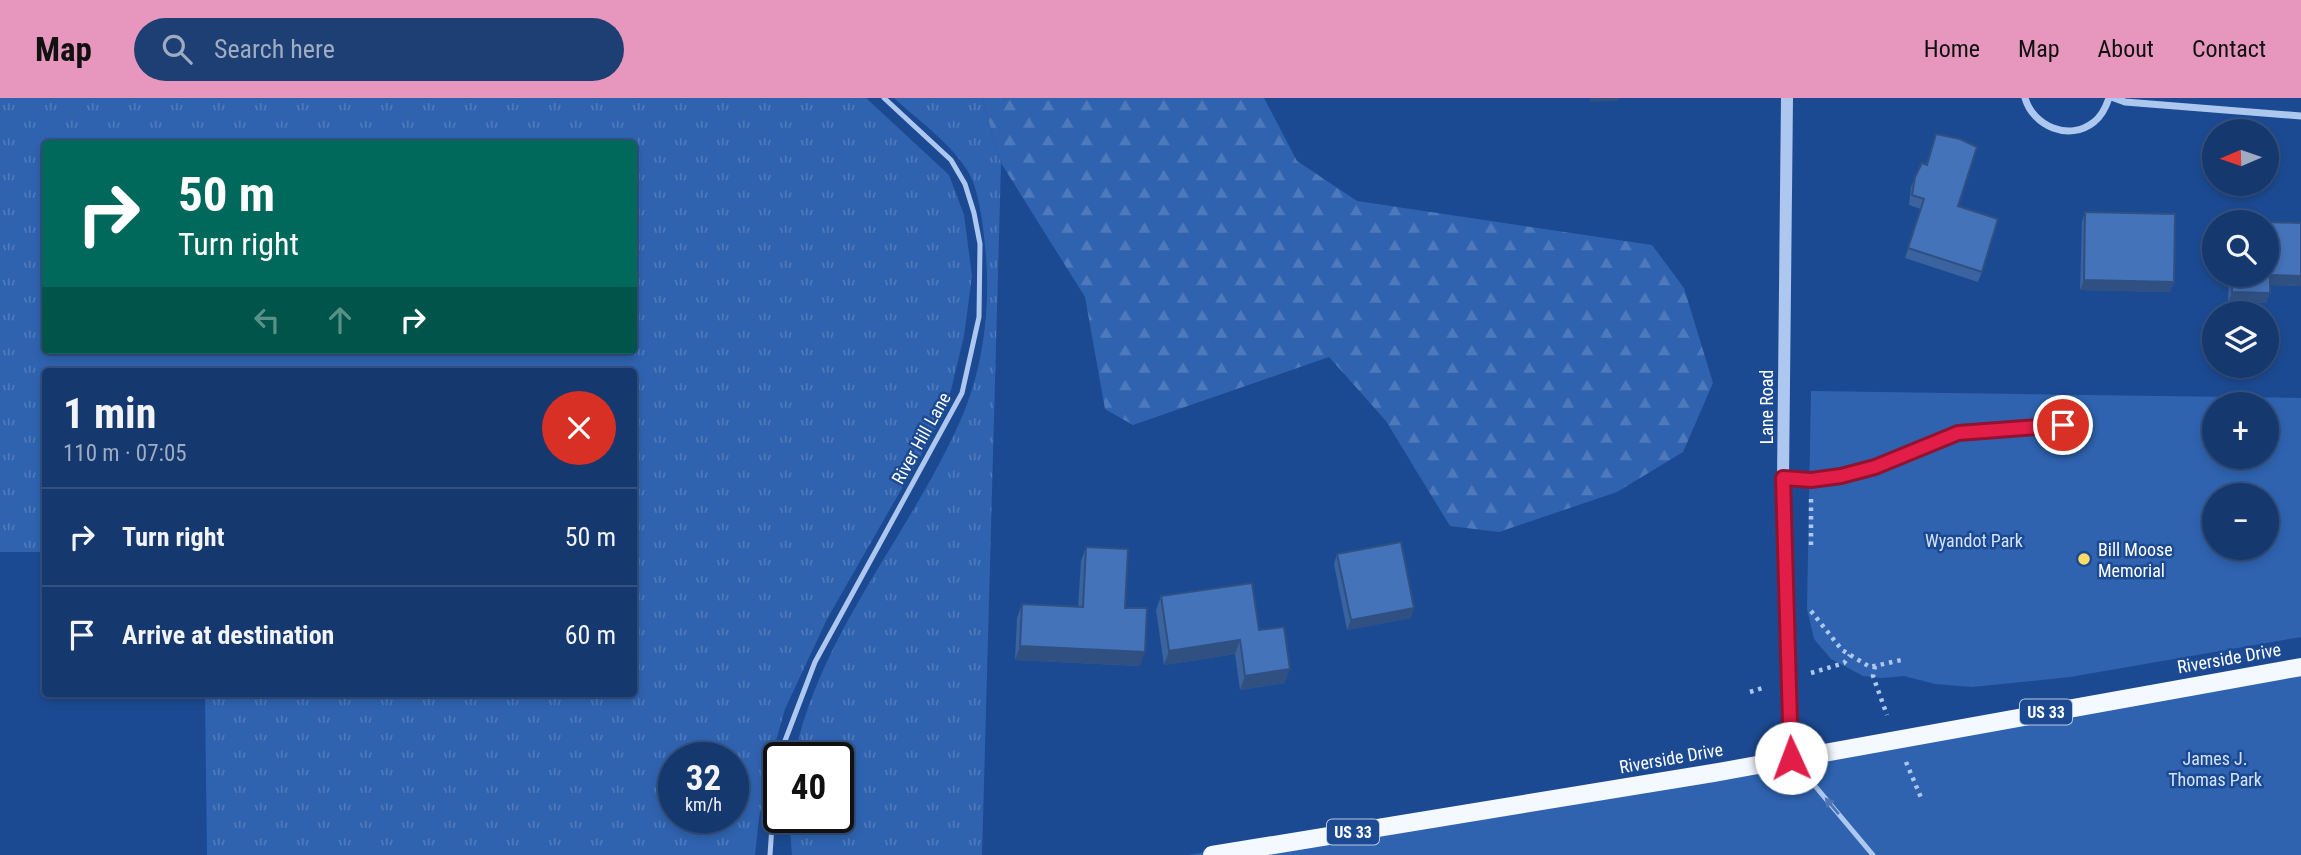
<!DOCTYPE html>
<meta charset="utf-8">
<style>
body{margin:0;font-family:"Roboto Condensed",sans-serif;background:#1e3f73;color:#f1f3f6;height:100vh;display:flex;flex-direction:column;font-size:26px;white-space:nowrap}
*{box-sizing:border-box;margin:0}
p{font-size:23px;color:#9dacc2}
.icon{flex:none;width:38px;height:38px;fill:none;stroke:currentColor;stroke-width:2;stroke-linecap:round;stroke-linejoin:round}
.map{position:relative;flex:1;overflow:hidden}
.details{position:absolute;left:42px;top:270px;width:595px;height:329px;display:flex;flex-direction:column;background:#15386e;border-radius:7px;box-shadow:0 4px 10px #0003,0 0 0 2px #345281}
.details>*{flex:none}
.guide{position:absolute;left:42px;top:42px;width:595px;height:214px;border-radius:7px;box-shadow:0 4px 10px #0003,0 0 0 2px #345281;background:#00695c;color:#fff;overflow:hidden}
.needle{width:46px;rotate:268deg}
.fabs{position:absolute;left:2202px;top:21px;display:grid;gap:14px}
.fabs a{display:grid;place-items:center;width:77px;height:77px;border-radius:50%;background:#15386e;box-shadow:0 4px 10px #0003,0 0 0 2px #345281;font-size:35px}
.speed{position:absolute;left:658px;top:644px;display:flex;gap:14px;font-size:35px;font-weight:700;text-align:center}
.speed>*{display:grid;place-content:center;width:91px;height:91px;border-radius:50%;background:#15386e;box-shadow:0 4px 10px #0003,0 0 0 2px #345281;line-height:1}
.speed small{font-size:18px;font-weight:400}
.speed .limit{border:4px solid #111;border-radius:10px;background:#fff;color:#111}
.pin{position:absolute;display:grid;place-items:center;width:60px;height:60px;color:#fff;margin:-30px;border:4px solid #fff;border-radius:50%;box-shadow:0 2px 7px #0007}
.me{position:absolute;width:77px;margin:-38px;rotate:358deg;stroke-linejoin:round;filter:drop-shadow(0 0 5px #0008)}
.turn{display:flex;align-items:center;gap:24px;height:147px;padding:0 21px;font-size:32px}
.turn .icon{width:91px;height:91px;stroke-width:2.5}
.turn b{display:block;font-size:49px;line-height:60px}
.lanes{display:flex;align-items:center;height:66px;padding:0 21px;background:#0003;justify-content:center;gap:35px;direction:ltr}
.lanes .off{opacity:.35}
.round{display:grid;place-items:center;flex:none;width:74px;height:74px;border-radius:37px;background:#1e3f73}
.head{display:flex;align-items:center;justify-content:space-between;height:119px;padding:0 21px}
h1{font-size:42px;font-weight:700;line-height:52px}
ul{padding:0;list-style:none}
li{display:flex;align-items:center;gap:21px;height:98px;padding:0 21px;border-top:2px solid #345281}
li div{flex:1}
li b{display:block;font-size:26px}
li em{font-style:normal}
header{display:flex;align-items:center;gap:42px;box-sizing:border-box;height:98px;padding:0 35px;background:#e797bd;color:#111}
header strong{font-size:33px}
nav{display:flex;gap:38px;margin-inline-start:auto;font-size:24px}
.search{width:490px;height:63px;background:#1e3f73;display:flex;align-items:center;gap:18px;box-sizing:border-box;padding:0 24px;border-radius:38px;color:#9dacc2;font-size:26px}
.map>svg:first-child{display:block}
.grass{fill:url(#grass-tufts);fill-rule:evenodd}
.forest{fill:url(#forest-firs)}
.park{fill:#2f63b0;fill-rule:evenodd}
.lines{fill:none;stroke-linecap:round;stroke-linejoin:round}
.path{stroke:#adc7ef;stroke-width:4.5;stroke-dasharray:3.5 5;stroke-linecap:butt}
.service{stroke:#adc7ef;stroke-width:5}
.minor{stroke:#adc7ef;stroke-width:7}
.tertiary{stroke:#adc7ef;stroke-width:12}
.primary{stroke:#f4f8ff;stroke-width:18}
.wall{fill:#3a639f}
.shaded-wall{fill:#305082}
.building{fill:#4473b9;stroke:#305082;stroke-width:2}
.oneway{fill:#4f76b3}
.route-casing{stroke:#92132f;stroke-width:18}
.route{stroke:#e11d48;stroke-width:12}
.poi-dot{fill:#ffdb6a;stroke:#1c4a92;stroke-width:2.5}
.labels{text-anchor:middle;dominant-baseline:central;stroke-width:5;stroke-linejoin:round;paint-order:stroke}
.shield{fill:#1c4a92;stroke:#bbc9de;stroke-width:2}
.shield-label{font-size:16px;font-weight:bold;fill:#fff}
.street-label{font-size:18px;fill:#fff;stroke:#1c4a92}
.park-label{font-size:18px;fill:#d3e3fa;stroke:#1c4a92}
.poi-label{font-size:18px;fill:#fff;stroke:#1c4a92;text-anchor:start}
</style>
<header>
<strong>Map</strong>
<div class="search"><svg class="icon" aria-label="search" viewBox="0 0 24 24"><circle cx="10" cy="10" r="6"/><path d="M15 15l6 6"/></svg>Search here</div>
<nav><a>Home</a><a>Map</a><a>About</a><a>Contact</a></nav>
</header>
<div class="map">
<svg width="2301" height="757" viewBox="0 0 2301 757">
<defs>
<pattern id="grass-tufts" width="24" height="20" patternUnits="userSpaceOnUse" patternTransform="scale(1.75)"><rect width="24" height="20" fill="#2f63b0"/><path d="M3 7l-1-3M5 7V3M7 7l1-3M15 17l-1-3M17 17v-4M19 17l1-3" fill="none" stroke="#4e7abc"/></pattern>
<pattern id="forest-firs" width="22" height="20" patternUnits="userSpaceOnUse" patternTransform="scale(1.75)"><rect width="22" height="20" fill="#2f63b0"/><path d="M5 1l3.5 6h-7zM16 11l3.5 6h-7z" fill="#4e7abc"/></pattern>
</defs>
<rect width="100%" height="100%" fill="#1c4a92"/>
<path class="grass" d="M0,0H866L949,77L964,117L972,178L964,238L951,292L933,336L827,521L785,611L772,657L759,720L755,757H207L205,595H634V273H46L45,454H0ZM46,46H634V252H46ZM674,660H733V719H674Z
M894,0H982L1001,65L982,757H792L789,719H838V660H794C821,531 914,433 964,314C984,265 990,209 986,157C984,134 980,95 969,75C951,45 919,23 894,0Z"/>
<path class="forest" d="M982,0H1264L1297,63L1357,103L1652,147L1684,190L1713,285L1683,354L1617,394L1499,434L1450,428L1386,323L1329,259L1133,327L1105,311L1085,199L1001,65Z"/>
<path class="park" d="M1811,293L2301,300V539L2070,579L1972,589L1935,586L1904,578L1882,580L1863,578L1848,570L1831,561L1814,541L1807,511ZM2214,306H2266V359H2214ZM2214,397H2266V450H2214Z
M2301,569V757H1187L1495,712Z"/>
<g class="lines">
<path class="path" d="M1811,401V448
M1811,513L1842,552L1870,569L1901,562
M1875,568L1873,578L1887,617
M1811,575L1844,565L1850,557
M1750,594L1766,589
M1906,664L1922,702"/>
<path class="service" d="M1783,380L1811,382L1841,378L1875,369L1958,335L2062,327
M781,660L783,648L815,564L962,295L979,219L980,146L974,115L965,86L951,62L884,0
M1794,663L1873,757
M770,757L774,698L779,671"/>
<path class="minor" d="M2025,0C2033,28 2069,44 2094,24C2102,18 2106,9 2109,0
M2114,0L2125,4L2301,18"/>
<path class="tertiary" d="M1787,0L1783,380L1791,660"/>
<path class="primary" d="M1212,757L1713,675L2301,569"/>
</g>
<path class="wall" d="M1936,36L1958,108L1982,174L1978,184L1905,160L1921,111L1909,107L1911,89L1915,79L1926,66Z
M2085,114L2174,184L2170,194L2080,192L2082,124Z
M2301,125V188L2270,187L2266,205L2228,204L2229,177H2266Z
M1086,449L1125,510L1140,568L1015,562L1017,520L1022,506L1078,509L1081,463Z
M1337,456L1411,520L1347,532L1334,466Z
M1161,498L1259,532L1285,585L1240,592L1235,556L1164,567L1156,512Z"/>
<path class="shaded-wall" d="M1591,0H1620L1618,3L1589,4Z
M2270,177L2301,178V188L2266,187Z
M2084,182L2174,184L2170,194L2080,192Z
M2232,194L2270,195L2266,205L2228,204Z
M1414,510L1411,520L1347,532L1351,522Z
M1240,542L1235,556L1164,567L1169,553Z
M1020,548L1145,554L1140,568L1015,562Z
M1290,571L1285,585L1240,592L1245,578Z"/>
<path class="building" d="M1936,36L1960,41L1977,49L1958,108L1998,121L1982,174L1908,150L1924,101L1912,97L1915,79L1922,65L1927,67Z
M2085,114L2175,116L2174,184L2084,182Z
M2266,124L2301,125V178L2270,177V195L2232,194V177H2266Z
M1401,444L1414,510L1351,522L1337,456Z
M1086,449L1128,451L1125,510H1147L1145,554L1020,548L1022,506L1083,509Z
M1252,485L1259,532L1284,529L1290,571L1245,578L1240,542L1169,553L1161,498Z"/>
<defs><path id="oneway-solid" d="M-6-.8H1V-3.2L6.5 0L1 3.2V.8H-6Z" transform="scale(1.75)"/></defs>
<use class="oneway" href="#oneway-solid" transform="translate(1832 708) rotate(-130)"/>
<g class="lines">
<g class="route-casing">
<path id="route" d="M1791,660L1783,380L1811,382L1841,378L1875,369L1958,335L2063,327"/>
</g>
<use href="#route" class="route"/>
</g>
<circle class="poi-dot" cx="2084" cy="461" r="7"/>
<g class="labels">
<g class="shield">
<rect x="2020" y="601.5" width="52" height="25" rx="5"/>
<rect x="1327" y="721.5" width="52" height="25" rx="5"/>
</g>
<g class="shield-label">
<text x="2046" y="614">US 33</text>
<text x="1353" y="734">US 33</text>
</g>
<g class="street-label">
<text transform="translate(1766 309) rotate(-90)">Lane Road</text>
<text transform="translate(921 340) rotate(-61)">River Hill Lane</text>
<text transform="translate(2229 560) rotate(-10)">Riverside Drive</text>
<text transform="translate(1671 660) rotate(-10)">Riverside Drive</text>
</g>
<g class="park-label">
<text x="1974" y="442">Wyandot Park</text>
<text x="2215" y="660">James J.<tspan x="2215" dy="21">Thomas Park</tspan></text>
</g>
<g class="poi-label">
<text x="2098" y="451">Bill Moose<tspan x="2098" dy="21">Memorial</tspan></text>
</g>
</g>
</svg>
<div class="fabs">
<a><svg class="needle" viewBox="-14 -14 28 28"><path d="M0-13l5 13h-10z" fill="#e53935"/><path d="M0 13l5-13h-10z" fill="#9dacc2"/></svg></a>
<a><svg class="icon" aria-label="search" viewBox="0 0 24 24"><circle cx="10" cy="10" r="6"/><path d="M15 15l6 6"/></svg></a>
<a><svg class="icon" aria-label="layers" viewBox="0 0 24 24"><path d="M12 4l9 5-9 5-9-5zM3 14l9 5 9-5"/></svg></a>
<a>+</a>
<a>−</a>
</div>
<div class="speed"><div>32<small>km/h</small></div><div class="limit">40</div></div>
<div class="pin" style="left:2063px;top:327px;background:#d93025"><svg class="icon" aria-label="arrive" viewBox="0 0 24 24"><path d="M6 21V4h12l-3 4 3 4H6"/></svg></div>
<svg class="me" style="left:1791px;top:660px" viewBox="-20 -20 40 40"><circle r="19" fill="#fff"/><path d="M0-13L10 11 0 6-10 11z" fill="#e11d48"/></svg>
<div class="guide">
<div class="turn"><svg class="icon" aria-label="right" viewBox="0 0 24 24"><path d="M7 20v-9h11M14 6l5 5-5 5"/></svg><div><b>50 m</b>Turn right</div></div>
<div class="lanes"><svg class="icon off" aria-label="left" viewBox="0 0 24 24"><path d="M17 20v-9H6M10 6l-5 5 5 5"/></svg><svg class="icon off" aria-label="ahead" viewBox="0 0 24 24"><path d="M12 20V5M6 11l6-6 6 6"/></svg><svg class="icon" aria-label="right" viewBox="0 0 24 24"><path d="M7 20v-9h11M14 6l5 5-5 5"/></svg></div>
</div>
<section class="details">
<div class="head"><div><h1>1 min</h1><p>110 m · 07:05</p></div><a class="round" style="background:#d93025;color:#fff"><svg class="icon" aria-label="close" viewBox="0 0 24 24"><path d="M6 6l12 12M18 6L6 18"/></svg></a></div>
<ul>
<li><svg class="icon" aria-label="right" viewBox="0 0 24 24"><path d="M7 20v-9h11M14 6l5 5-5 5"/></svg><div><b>Turn right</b></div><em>50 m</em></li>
<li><svg class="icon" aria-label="arrive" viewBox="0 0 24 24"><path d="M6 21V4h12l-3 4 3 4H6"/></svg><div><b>Arrive at destination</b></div><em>60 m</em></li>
</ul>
</section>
</div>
